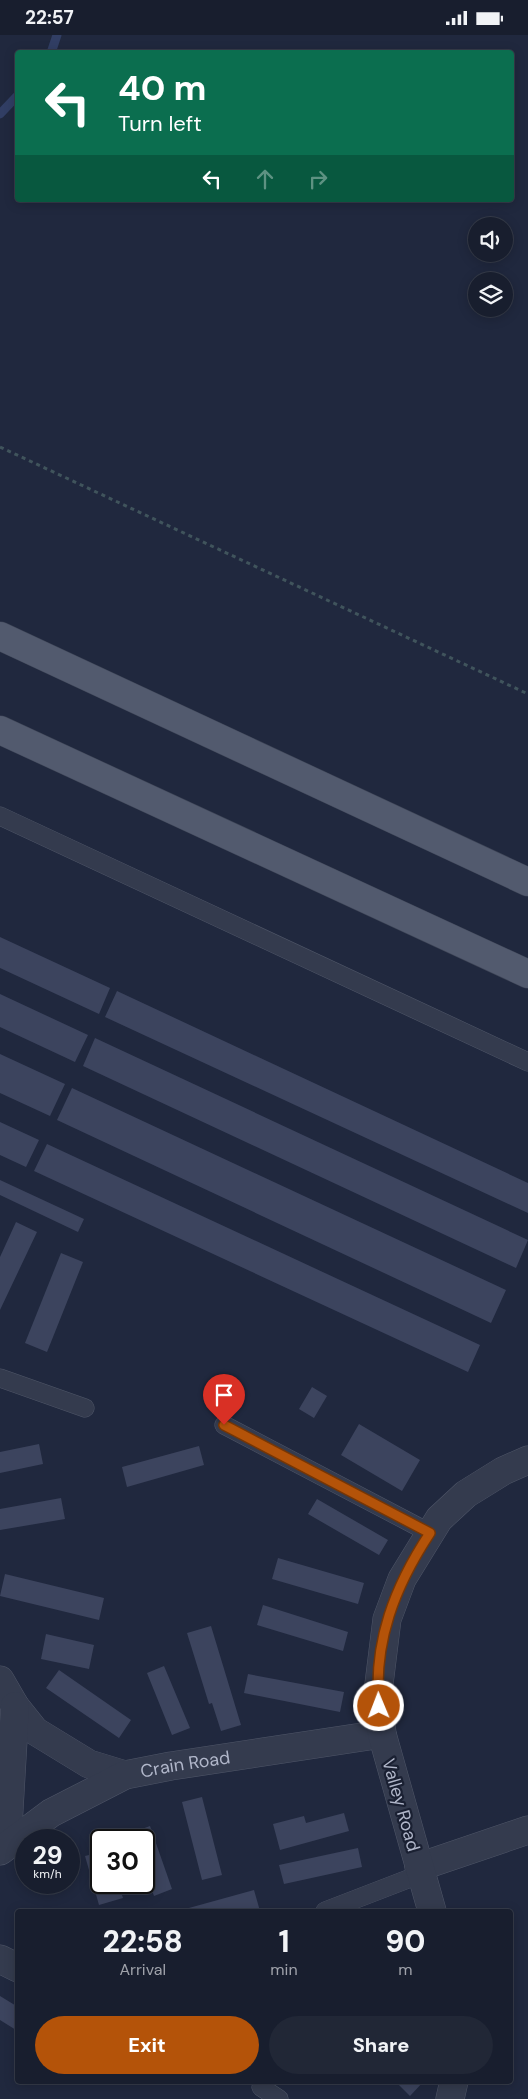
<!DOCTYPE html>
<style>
body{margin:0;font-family:"DM Sans",sans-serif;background:#212736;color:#f1f3f6;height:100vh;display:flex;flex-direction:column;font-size:19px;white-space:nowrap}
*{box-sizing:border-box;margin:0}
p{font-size:16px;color:#9fa2aa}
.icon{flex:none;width:28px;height:28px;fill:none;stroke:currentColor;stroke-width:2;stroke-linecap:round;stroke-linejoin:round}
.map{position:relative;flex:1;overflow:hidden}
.sheet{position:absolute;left:15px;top:1874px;width:498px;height:175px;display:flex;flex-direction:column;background:#181e2e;border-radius:5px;box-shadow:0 2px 12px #0003,0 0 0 1px #363c4a}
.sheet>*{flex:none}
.hud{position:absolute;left:15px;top:15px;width:499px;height:152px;border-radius:5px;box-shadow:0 2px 12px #0003,0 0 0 1px #363c4a;background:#0b6e4f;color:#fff;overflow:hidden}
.fabs{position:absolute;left:468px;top:182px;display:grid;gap:10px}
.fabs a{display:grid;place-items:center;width:45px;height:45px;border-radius:50%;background:#181e2e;box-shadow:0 2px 12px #0003,0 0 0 1px #363c4a;font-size:25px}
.speed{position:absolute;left:15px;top:1794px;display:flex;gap:10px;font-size:25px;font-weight:700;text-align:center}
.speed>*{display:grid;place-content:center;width:65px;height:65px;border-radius:50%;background:#181e2e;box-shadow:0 2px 12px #0003,0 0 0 1px #363c4a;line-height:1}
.speed small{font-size:12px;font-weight:400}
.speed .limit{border:2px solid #111;border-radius:8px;background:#fff;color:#111}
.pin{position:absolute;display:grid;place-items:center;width:42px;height:42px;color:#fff;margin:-51px -21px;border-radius:50% 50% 50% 0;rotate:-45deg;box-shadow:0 0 5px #0007}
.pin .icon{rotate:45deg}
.me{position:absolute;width:55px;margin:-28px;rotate:359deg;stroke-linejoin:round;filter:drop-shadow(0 0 4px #0008)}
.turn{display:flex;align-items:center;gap:18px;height:105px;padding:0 20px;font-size:22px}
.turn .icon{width:65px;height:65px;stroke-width:2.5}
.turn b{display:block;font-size:35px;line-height:42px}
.lanes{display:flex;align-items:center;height:48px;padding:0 20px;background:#0003;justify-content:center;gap:25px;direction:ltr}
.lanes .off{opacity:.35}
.eta{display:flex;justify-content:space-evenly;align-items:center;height:85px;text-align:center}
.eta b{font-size:30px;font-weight:800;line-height:35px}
.action{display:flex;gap:10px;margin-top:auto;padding:10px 20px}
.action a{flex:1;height:58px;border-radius:30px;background:#b45309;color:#fff;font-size:20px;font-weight:800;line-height:58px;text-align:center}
.action a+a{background:#212736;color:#f1f3f6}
.status{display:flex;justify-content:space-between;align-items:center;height:35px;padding:0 25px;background:#181e2e;direction:ltr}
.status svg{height:14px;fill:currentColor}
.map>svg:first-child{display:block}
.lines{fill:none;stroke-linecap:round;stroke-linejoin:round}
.stream{stroke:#313e64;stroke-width:9}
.building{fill:#3c445e}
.service-casing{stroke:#4f5668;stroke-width:19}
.minor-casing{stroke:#4f5668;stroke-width:29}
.primary-casing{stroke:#3d4456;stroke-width:29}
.path{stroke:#40545c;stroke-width:3;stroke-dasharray:4 4;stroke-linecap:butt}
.service{stroke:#343b4e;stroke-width:18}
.minor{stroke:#343b4e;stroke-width:28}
.primary{stroke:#525a6e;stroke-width:28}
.route-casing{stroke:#753606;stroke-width:12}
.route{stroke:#b45309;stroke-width:9}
.labels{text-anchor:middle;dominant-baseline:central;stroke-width:4.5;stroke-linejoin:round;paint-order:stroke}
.street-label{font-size:18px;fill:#b0b6c9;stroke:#1a2032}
</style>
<div class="status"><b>22:57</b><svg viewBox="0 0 49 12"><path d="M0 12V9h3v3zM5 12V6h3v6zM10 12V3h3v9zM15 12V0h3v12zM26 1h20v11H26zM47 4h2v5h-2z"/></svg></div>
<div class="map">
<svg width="528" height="2064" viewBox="0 0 528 2064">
<rect width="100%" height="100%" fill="#20283e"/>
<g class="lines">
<path class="stream" d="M51,18L57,0
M0,79L18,60"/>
</g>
<path class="building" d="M0,902L110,953L99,979L0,933Z
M117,956L528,1148V1178L105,982Z
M0,959L88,1000L75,1027L0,992Z
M95,1003L528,1205L516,1233L83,1031Z
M0,1019L65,1049L50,1081L0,1058Z
M72,1053L506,1255L491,1288L57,1085Z
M0,1087L39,1105L26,1132L0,1120Z
M47,1109L480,1310L468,1337L34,1136Z
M0,1145L84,1184L78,1197L0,1160Z
M16,1187L37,1197L0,1275V1222Z
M61,1218L83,1227L47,1317L25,1308Z
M312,1352L327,1361L314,1383L299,1374Z
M359,1389L420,1425L402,1456L341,1420Z
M39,1409L43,1429L0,1438V1417Z
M199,1411L204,1430L127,1452L122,1432Z
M61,1463L65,1484L0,1495V1474Z
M317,1464L388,1505L379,1520L308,1479Z
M278,1523L364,1548L358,1569L272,1544Z
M5,1539L104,1563L99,1585L0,1561Z
M263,1570L348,1597L343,1616L257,1590Z
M211,1591L241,1690L221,1696L212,1668L209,1669L187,1598Z
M46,1599L94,1610L89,1634L41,1624Z
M164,1631L190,1693L172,1700L147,1638Z
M59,1635L131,1685L119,1703L46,1653Z
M248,1639L344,1657L340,1677L244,1658Z
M202,1762L222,1840L202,1845L182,1767Z
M344,1778L349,1796L280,1815L273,1789L304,1781L306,1788Z
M150,1791L172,1854L154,1861L144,1833V1805H134L131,1798Z
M358,1813L362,1832L284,1849L279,1830Z
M101,1817V1848H118L123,1863L99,1870L85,1821Z
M254,1855L260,1876H178Z
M0,1961L18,1972L16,1995L0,1985Z
M395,2046H424L410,2061Z"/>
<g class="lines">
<g class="service-casing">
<path id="service" d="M0,781L528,1027
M0,1343L85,1373
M224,1390L430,1498
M325,1876L421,1839
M261,2052L279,2064"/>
</g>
<g class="minor-casing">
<g id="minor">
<path d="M0,1645L15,1671L35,1696L89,1729L125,1740"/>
<path d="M7,1809L15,1671"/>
<path id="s1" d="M0,1816L51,1778L125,1740L171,1731L382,1699"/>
<path d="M419,1832L528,1795"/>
<path d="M432,1876L382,1699L378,1657L387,1584L402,1544L439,1484L466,1459L503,1436L528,1425"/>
<path d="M0,1924L18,1933"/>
<path d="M450,2064L454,2046"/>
</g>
</g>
<g class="primary-casing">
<path id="primary" d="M0,601L528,847
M0,695L528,939"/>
</g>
<path class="path" d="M0,412L528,659"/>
<use href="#service" class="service"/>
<use href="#minor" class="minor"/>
<use href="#primary" class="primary"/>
</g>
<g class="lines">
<g class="route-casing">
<path id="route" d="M224,1390L430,1498C395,1551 373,1607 379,1671"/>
</g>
<use href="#route" class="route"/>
</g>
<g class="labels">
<g class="street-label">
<text stroke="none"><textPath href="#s1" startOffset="208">Crain Road</textPath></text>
<text transform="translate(401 1770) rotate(74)">Valley Road</text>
</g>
</g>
</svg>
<div class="fabs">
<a><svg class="icon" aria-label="sound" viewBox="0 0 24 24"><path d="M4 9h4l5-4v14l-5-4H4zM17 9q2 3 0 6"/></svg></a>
<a><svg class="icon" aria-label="layers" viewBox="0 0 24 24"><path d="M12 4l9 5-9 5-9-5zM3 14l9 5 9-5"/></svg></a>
</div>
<div class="speed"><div>29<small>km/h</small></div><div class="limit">30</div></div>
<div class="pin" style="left:224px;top:1390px;background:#d93025"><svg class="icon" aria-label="arrive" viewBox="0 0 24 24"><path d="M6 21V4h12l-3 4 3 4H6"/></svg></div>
<svg class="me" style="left:379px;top:1671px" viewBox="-20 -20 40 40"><circle r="17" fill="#b45309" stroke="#fff" stroke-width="3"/><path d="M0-11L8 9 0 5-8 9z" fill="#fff"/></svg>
<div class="hud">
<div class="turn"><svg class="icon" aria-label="left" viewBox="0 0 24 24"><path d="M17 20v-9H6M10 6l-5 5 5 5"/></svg><div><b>40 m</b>Turn left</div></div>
<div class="lanes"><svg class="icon" aria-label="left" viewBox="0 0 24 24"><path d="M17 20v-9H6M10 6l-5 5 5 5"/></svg><svg class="icon off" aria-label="ahead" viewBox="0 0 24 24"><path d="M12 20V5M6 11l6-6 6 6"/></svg><svg class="icon off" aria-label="right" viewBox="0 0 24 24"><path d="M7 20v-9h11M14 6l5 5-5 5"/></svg></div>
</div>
<section class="sheet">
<div class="eta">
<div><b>22:58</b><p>Arrival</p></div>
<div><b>1</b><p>min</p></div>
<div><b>90</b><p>m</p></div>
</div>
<div class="action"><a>Exit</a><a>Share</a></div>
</section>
</div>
